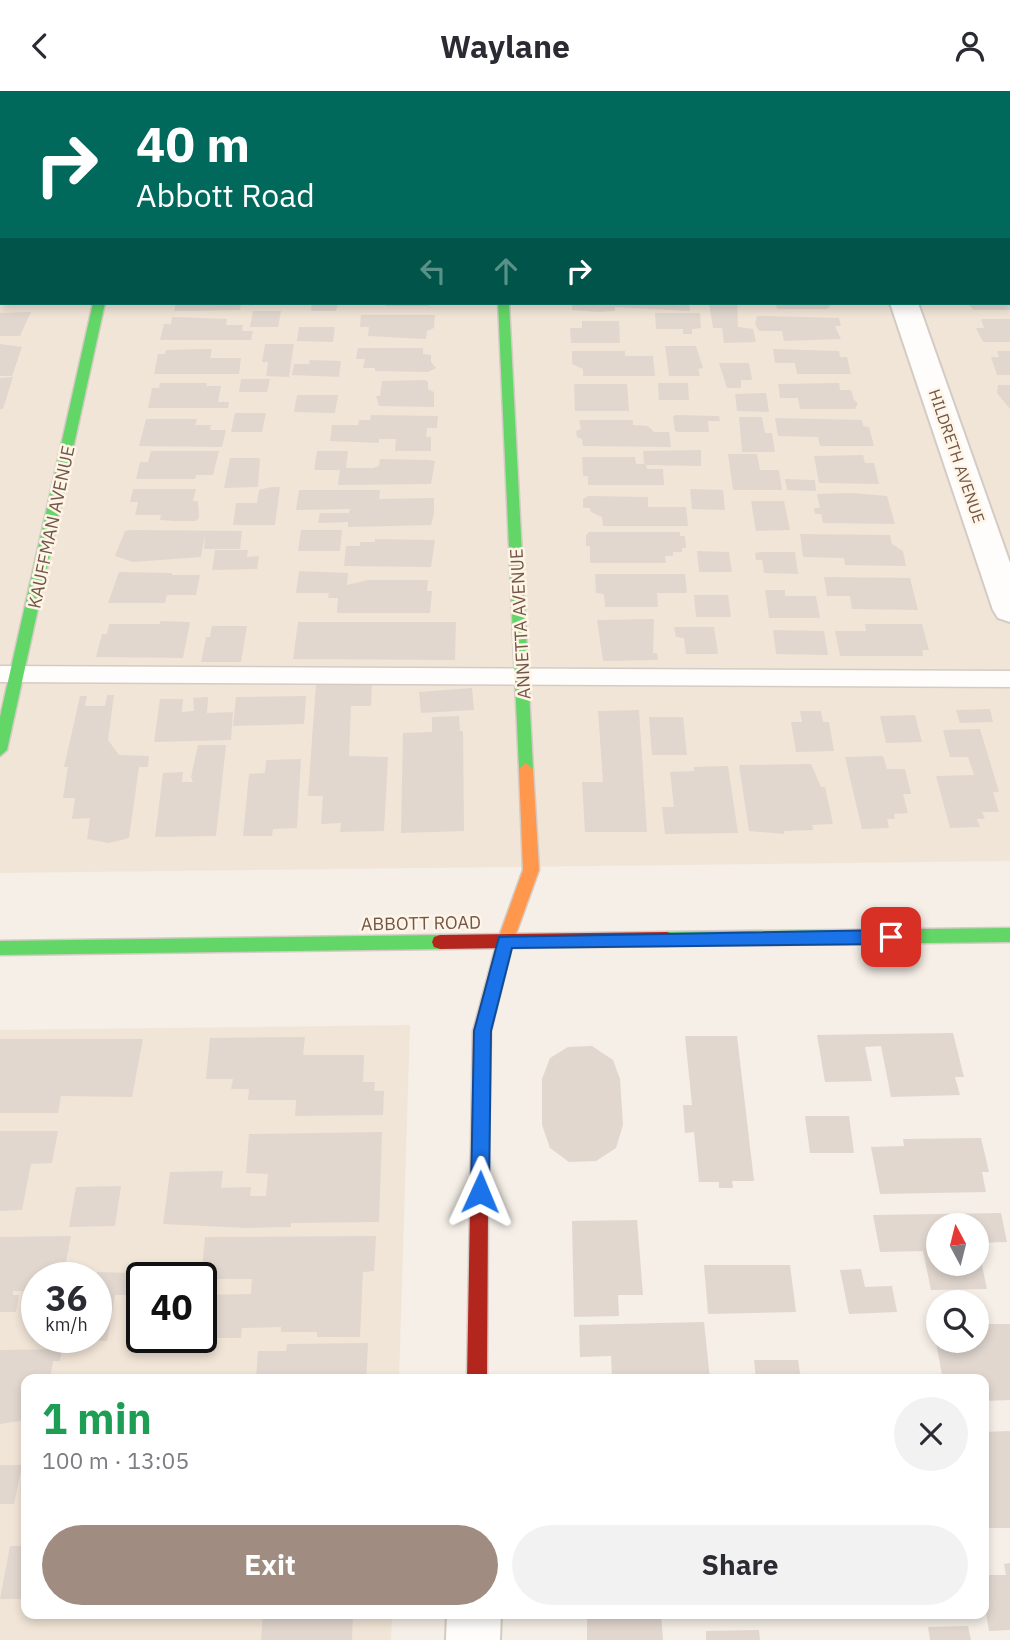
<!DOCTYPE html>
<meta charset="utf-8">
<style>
body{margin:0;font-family:"IBM Plex Sans",sans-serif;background:#f2f2f3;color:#2b2b33;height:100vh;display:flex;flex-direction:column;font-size:26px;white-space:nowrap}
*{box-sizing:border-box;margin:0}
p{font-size:23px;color:#7c7c81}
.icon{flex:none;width:38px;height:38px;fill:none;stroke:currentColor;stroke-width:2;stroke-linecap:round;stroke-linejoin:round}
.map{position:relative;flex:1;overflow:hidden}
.drawer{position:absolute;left:21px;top:1283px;width:968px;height:245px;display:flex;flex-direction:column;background:#fff;border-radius:14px;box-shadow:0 4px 10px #0003}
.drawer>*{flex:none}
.hud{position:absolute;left:0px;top:0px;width:1012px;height:214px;box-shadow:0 4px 10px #0003;background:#00695c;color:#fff;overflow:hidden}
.needle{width:46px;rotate:353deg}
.fabs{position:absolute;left:926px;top:1122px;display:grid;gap:14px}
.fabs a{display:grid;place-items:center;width:63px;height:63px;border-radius:50%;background:#fff;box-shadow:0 4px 10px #0003;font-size:35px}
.speed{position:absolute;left:21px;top:1171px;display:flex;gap:14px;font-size:35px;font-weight:700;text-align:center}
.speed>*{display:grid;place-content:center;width:91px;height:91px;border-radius:50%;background:#fff;box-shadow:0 4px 10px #0003;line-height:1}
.speed small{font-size:18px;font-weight:400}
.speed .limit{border:4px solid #111;border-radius:10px;background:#fff;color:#111}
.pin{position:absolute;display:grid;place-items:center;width:60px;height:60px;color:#fff;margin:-30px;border-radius:14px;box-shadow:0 4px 10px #0006}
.me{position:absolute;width:77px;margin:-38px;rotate:1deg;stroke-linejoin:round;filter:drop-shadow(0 0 5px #0008)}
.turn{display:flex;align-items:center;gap:24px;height:147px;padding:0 21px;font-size:32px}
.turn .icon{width:91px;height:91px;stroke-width:2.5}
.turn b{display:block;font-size:49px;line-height:60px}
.lanes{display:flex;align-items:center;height:66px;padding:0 21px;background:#0003;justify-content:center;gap:35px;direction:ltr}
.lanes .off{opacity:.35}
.round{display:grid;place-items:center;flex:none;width:74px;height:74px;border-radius:37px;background:#f2f2f3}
.overview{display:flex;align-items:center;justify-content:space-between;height:119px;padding:0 21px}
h1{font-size:42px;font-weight:800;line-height:52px;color:#1e9e55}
.cta{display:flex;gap:14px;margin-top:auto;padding:14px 21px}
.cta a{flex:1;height:80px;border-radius:42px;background:#a08c80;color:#fff;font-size:28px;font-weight:800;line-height:80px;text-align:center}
.cta a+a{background:#f2f2f3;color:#2b2b33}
header{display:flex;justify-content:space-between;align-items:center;height:91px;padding:0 21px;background:#fff;font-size:32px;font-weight:800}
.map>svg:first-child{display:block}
.residential{fill:#f1e5d7;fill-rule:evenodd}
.building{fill:#e1d7cf}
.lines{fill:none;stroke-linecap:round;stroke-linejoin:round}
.lane-casing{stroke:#d4ccc4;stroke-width:3}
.street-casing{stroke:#d4ccc4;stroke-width:4}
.fast-casing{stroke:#d4cbc4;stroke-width:3}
.slow-casing{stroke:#d4cbc4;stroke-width:3}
.jam-casing{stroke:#d4cbc4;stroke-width:3}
.lane{fill:#fefdfb;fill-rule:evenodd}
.street{fill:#fefdfb;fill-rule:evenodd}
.fast{fill:#63d668;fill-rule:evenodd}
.slow{fill:#ff974d;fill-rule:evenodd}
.jam{fill:#b3261e;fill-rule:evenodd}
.route{fill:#1a73e8;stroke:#114b97;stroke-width:2}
.labels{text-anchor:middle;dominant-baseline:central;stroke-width:5;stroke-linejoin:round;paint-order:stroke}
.far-street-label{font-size:16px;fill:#725649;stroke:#fff5e7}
.street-label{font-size:18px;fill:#725649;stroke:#fff5e7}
</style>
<header><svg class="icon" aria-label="back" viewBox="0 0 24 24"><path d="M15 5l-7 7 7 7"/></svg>Waylane<svg class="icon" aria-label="person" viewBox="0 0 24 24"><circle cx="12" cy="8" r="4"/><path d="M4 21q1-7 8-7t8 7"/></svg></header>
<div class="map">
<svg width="1010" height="1549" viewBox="0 0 1010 1549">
<rect width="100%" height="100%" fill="#f5efe7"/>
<path class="residential" d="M0,0H1010V770L0,782ZM2,2H1010V212H2Z
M410,934L399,1288H26V1522L392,1523L391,1549H0V939ZM37,1186H96V1246H37ZM142,1186H201V1246H142Z"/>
<path class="building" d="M176,212H241L240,219L174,220Z
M312,212H338L336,220H311Z
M386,212H429V215H386Z
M572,212H689L690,220L615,216V220L598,221L572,219Z
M709,212H737L738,236L753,238L756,251L724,252L722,237H713Z
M776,212H831L832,213L827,218H777Z
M968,212H1010V219H973Z
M253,220H281L278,236H250Z
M31,221L20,245H0V222Z
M655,222H700L701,237L692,238V243H683V238H656Z
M361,224H435L434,237L427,240L426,248L368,245L369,236H360Z
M757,225L839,227L841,235H835L841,248L784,250L782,240H759L755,233Z
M172,226L227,228L226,234H243L242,240H253L251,249H160L164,233H171Z
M981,228H1010V251H983L976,237H984Z
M582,230H619L620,252H571L570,237H582Z
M299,236H335L333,251L297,250Z
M0,253L22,256L12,285H0Z
M265,253H294L289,286L266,285L268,271H262Z
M665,255H696L703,277L698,278L700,285H669Z
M358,257H423V263L431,264V271L436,277L428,281L375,280V277H363L365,268H356Z
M204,258H212L210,267H241L239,283H154L158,263H165L166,259Z
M773,258L839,260L840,266H847L851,283H797L795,272H775Z
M572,260H625V265H653L655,285H583V278L572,273Z
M997,260H1010V284H997L991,266H999Z
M310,269L341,270L339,286L292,284L294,273H309Z
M719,272H749L752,289H741V297H727Z
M13,286L3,318H0V287Z
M241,288H270L267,301H239Z
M425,289L428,291V298L434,301V316L379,315L376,305H380L382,290Z
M160,292H207L206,295H221L218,311H229L228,317H148L152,297H159Z
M658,292H688L689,309H659Z
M839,292L840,299H851L854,309L858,312L855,318H800L798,307H780L778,293Z
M574,293H627L629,320H575Z
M998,294H1010V318L997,302Z
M766,302L769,321L737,320L735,303Z
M297,304H338L335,322L294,321Z
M235,322H266L262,341H231Z
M371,324L438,325L437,337H427L426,346H431V360H395L396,348H379V352L330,350L332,334H358L359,329H370Z
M676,324L719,325L720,330H708L709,341H678L675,340L673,325Z
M739,326H762L765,342H772L775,361H742Z
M775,327L862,329L863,335L869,336L874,355H820L818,346L778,345Z
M146,328H197L195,334H211L210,339H226L222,356L139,355Z
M579,329H633V334L648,335L654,341H669L671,356L583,355L582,348L577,346L576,340L581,338Z
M701,359V375L646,374L647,378H663L664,394H588V385H583L582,366H635L636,373H644L643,360Z
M151,360H219L213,384H196L195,388H136L140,371H148Z
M317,360H348L346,377H373L379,375L380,368L428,369L435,370L431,393L338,394L340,379H314Z
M728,363H757L760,379H779L782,399H733Z
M863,364L865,372H874L879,393L819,392L814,365Z
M230,367H260L258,396L224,397Z
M785,388L815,389L816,400L787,399Z
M271,396H280L275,434H233L236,412H257L259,399Z
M133,398H196L193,410H198L199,427L196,430H174L160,429L161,424H135L138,411H130Z
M690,398L723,399L725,419L692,418Z
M299,399H380L379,408L434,407V422L431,434L348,436V431L318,432L320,422H349L350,418L296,419Z
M852,402L887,405L895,433L823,432L821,423H815L814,417H820L817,403Z
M588,405L648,406V416H686L688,435H603L602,426L591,421L590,417H583V408Z
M751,410H784L790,439L756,440Z
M301,439H342L340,460H298Z
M125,440L131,439L242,440L240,458H204L205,444L201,466L133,471L115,465Z
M589,441H680V445H685L686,457H682V461H673V465H665L666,472H590V455H586V444Z
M800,443L890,444L892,453L903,460L906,475L845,474L844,467L803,466Z
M375,448L435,449L431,476L344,475L346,455H360V451H375Z
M215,459H248L247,466L259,465L257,478L212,479Z
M697,460L729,461L732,481H699Z
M761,461H795L798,483L764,482L762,469H756L755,462Z
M299,480L348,482L347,494L368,489H428L427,500H432L430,522H337L338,507H328L329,502H296Z
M119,481L172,482V484H200L196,504H167L165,512H108Z
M595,483H685L687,502H657L658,516H605L604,503L596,502Z
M824,486L910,487L918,519L852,518L850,505H827Z
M765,499H785V505H816L820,527H769Z
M694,504H728L731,526H696Z
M654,528L653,562H657L658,569L603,570L597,529Z
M160,530L190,531L183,567L96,566L102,543H107L109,533H160Z
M298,531H456L455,569L293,568Z
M865,533H922L929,559H922L923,565H840L835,540H866Z
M212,535H247L241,571H201L206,546H210Z
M674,536H714L718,563H686L684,547L676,546Z
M773,539L824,540L828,564L776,563Z
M372,590L371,615H351L349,665L388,666L384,740L340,741L341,732L321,733L323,705H308L316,592Z
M472,597L474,619L421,622L419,601Z
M107,604H114L108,649L119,664L149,665L148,676H139L129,747L109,752L87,748L90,727L72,728L75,707H63L68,676H64L80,605H87L85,615H105Z
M306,605L304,633L233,635L236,606Z
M208,606L207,622L233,621L231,649L154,651L160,608H183L182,621L194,620L193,607Z
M990,618L993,631L960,632L956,619Z
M639,619L647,741H585L582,691H603L598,620Z
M800,620H821L823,631H829L834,660L796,661L791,631H802Z
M915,624L922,651L886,652L880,625Z
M459,625L460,640H463L464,740L401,742L403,642L432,641V626Z
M649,626H683L687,664H652Z
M980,638L999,701H993L999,721H982L985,728H977L980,736L950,737L936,685L974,684L968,666H950L943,639Z
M198,654H226L216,745L155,746L163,682L183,681L182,691H193L191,686Z
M883,665L887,678H905L911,703H903L908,722L894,723L895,728H887L889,737L862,738L845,666Z
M301,668L297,737L273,738L272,745H243L249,683L265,682L266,669Z
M811,673L821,696H825L833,733L812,734L813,739L784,740V743L749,740L739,674Z
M728,675L738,742L665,743L662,716H674L670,681L694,680V676Z
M953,942L964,986H955L960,1004L891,1006L881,955L865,956L872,990L825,991L817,944Z
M685,945H737L754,1090H732L733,1097H719V1091H699L694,1041L685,1042L683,1014H692Z
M305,946L303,964H364L363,991H375L374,1000H384L383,1024L295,1025L296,1009H248L249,998H231L233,988H206L210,947Z
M0,948H143L132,1006L61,1005L58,1022H0Z
M592,955L613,969L620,988L623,1034L616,1057L596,1070L569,1071L550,1057L542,1034V988L550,967L568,956Z
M805,1025H849L854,1062H810Z
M0,1040H58L52,1072L31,1073L22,1119L0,1120Z
M382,1041L379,1131L291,1132V1136L247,1137L163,1133L170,1081L223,1080L221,1097L251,1096L250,1105H266L268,1083L246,1082L249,1043Z
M981,1047L989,1081H982L986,1101L880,1103L871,1056L904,1055L903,1048Z
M121,1095L115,1135L69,1136L76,1096Z
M1001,1122L1007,1151L976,1152V1134H938V1172H976L978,1155L987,1198L931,1199L923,1160L880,1161L873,1124Z
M637,1129L643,1204H618L619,1225L574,1226L572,1130Z
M71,1145L63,1186H37V1200H13V1204H19L16,1221H0V1146Z
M376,1145L374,1180L363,1181L360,1246H317V1241H281V1236L242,1237L241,1247H201V1204L251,1203L252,1188H201L205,1146Z
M704,1174H790L796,1221L708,1223Z
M861,1178L865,1196L892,1195L897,1221L849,1223L840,1179Z
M97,1181L133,1182L129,1204H115L107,1250L56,1249V1246H96Z
M704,1231L710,1288H612L611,1265L580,1266L579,1234Z
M938,1233V1250H976V1233H1010V1309L984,1310V1288H970L969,1283L942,1284L933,1234Z
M368,1252L366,1288H256L258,1260H286L287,1253Z
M62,1258L60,1270H53L50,1288H26V1329L0,1333V1259Z
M754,1269H798L801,1288H756Z
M1010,1340V1437H984V1341Z
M0,1374H22L14,1413H0Z
M10,1455H26V1508H0Z
M1010,1472V1539L989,1540L984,1510V1484H1006L1004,1473Z
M263,1522H353L352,1549H261Z
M587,1522H661L663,1549H587Z
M968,1535L971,1549H930L928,1536Z
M759,1539L760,1549H706V1540Z"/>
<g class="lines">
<g class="lane-casing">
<path id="lane" d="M0,575L1010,580V596L0,591Z"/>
</g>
<g class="street-casing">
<path id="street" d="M133,0H157V2H133Z
M480,0H504V2H480Z
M819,0H843L844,2H820Z
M890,212H918L1010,472V531L998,527L993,519Z
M447,1522H501L500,1549H446Z"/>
</g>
<g class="fast-casing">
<path id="fast" d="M93,212H105L7,659L0,665V626Z
M498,212H509L533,678L526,684L519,678Z
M1010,837V851L667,855L661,853L659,848L661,843L667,841Z
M440,844L446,846L448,851L446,856L440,858L0,864V850Z"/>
</g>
<g class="slow-casing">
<path id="slow" d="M526,672L533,678L539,779L513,851L491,940L488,1118L486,1124L479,1127L472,1124L470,1118L473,940L497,851L523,779L519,678Z"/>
</g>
<g class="jam-casing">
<path id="jam" d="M667,841L673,843L675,848L673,853L667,855L440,858L434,856L432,851L434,846L440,844Z
M479,1109L486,1112L488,1118L487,1288H467L470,1118L472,1112Z"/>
</g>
<use href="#lane" class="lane"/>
<use href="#street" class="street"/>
<use href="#fast" class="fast"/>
<use href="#slow" class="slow"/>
<use href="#jam" class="jam"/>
</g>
<path class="route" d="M891,839L899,846L891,853L512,857L491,940L489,1101L487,1107L480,1109L473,1107L471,1101L474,940L499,846Z"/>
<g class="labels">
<g class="far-street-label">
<text transform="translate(957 365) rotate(71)">HILDRETH AVENUE</text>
</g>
<g class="street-label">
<text transform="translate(51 436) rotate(-78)">KAUFFMAN AVENUE</text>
<text transform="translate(520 533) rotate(-93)">ANNETTA AVENUE</text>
<text transform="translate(421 832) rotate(-1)">ABBOTT ROAD</text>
</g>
</g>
</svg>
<div class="fabs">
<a><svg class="needle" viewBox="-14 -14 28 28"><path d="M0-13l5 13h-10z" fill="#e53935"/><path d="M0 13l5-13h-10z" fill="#7c7c81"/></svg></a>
<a><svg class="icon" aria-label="search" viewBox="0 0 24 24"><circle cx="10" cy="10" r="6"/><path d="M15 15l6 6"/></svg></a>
</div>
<div class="speed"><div>36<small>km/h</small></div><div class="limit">40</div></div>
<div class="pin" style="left:891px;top:846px;background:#d93025"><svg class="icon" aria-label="arrive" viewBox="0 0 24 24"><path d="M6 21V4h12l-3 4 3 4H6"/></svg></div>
<svg class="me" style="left:480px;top:1101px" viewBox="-20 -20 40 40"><path d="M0-17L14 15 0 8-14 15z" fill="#1a73e8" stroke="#fff" stroke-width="4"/></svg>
<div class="hud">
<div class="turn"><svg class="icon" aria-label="right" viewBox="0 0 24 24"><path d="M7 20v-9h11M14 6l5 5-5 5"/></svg><div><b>40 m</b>Abbott Road</div></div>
<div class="lanes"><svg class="icon off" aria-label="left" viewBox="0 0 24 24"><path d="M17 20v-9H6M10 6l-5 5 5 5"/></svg><svg class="icon off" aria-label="ahead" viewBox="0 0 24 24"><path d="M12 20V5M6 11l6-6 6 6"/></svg><svg class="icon" aria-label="right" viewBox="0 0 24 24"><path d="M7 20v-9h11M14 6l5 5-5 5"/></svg></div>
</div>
<section class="drawer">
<div class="overview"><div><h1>1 min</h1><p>100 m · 13:05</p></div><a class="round"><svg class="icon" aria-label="close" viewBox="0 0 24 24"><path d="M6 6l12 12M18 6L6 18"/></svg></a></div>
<div class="cta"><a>Exit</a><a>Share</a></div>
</section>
</div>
